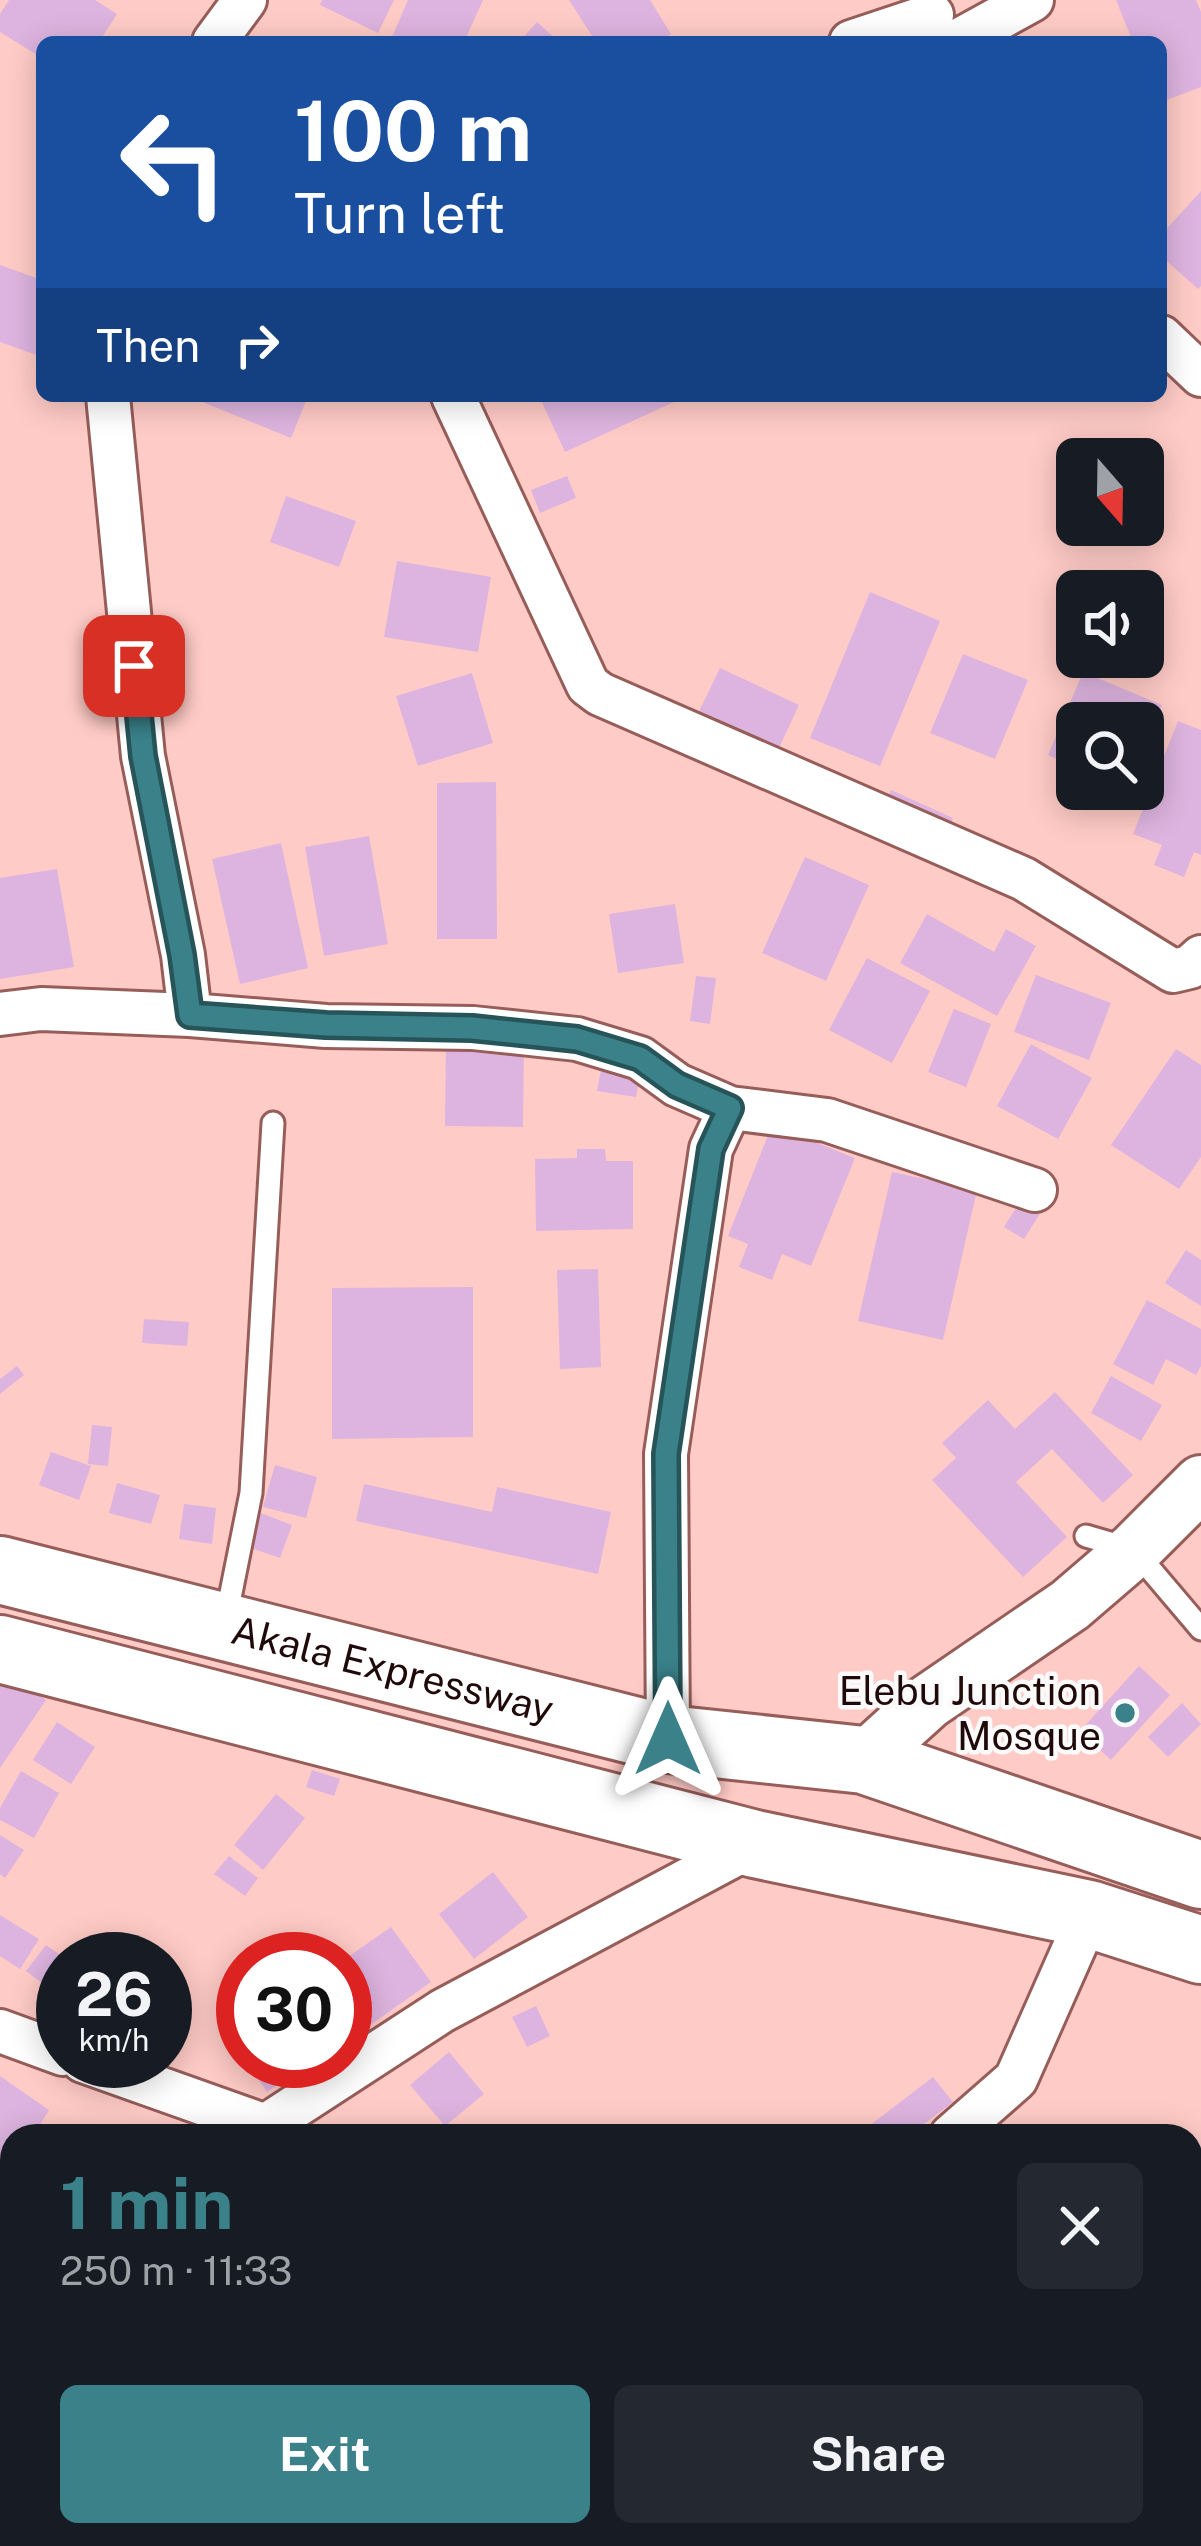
<!DOCTYPE html>
<meta charset="utf-8">
<style>
body{margin:0;font-family:"Public Sans",sans-serif;background:#242831;color:#f1f3f6;height:100vh;display:flex;flex-direction:column;font-size:45px;white-space:nowrap}
*{box-sizing:border-box;margin:0}
p{font-size:39px;color:#9ea1a6}
.icon{flex:none;width:66px;height:66px;fill:none;stroke:currentColor;stroke-width:2;stroke-linecap:round;stroke-linejoin:round}
.map{position:relative;flex:1;overflow:hidden}
.side{position:absolute;left:0px;top:2124px;width:1203px;height:423px;display:flex;flex-direction:column;background:#171b24;border-radius:36px 36px 0 0;box-shadow:0 6px 30px #0003}
.side>*{flex:none}
.guide{position:absolute;left:36px;top:36px;width:1131px;height:366px;border-radius:18px;box-shadow:0 6px 30px #0003;background:#1a4fa0;color:#fff;overflow:hidden}
.needle{width:78px;rotate:160deg}
.tools{position:absolute;left:1056px;top:438px;display:grid;gap:24px}
.tools a{display:grid;place-items:center;width:108px;height:108px;border-radius:18px;background:#171b24;box-shadow:0 6px 30px #0003;font-size:60px}
.speed{position:absolute;left:36px;top:1932px;display:flex;gap:24px;font-size:60px;font-weight:700;text-align:center}
.speed>*{display:grid;place-content:center;width:156px;height:156px;border-radius:50%;background:#171b24;box-shadow:0 6px 30px #0003;line-height:1}
.speed small{font-size:30px;font-weight:400}
.speed .limit{border:18px solid #d22;background:#fff;color:#111}
.pin{position:absolute;display:grid;place-items:center;width:102px;height:102px;color:#fff;margin:-51px;border-radius:24px;box-shadow:0 6px 18px #0006}
.me{position:absolute;width:132px;margin:-66px;rotate:0deg;stroke-linejoin:round;filter:drop-shadow(0 0 9px #0008)}
.turn{display:flex;align-items:center;gap:42px;height:252px;padding:0 60px;font-size:54px}
.turn .icon{width:156px;height:156px;stroke-width:2.5}
.turn b{display:block;font-size:84px;line-height:102px}
.then{display:flex;align-items:center;height:114px;padding:0 60px;background:#0003;gap:24px;font-size:45px}
.round{display:grid;place-items:center;flex:none;width:126px;height:126px;border-radius:18px;background:#242831}
.headline{display:flex;align-items:center;justify-content:space-between;height:204px;padding:0 60px}
h1{font-size:72px;font-weight:700;line-height:90px;color:#3a8189}
.primary-button{display:flex;gap:24px;margin-top:auto;padding:24px 60px}
.primary-button a{flex:1;height:138px;border-radius:18px;background:#3a8189;color:#fff;font-size:48px;font-weight:700;line-height:138px;text-align:center}
.primary-button a+a{background:#242831;color:#f1f3f6}
.map>svg:first-child{display:block}
.building{fill:#ddb4df}
.lines{fill:none;stroke-linecap:round;stroke-linejoin:round}
.service-casing{stroke:#965d59;stroke-width:27}
.minor-casing{stroke:#965d59;stroke-width:48}
.tertiary-casing{stroke:#965d59;stroke-width:60}
.primary-casing{stroke:#965d59;stroke-width:72}
.service{stroke:#fff;stroke-width:21}
.minor{stroke:#fff;stroke-width:42}
.tertiary{stroke:#fff;stroke-width:54}
.primary{stroke:#fff;stroke-width:66}
.route-casing{stroke:#265459;stroke-width:30}
.route{stroke:#3a8189;stroke-width:21}
.poi-dot{fill:#3a8189;stroke:#fafafa;stroke-width:4.5}
.labels{text-anchor:middle;dominant-baseline:central;stroke-width:9;stroke-linejoin:round;paint-order:stroke}
.street-label{font-size:39px;fill:#1f0a09;stroke:#fafafa}
.poi-label{font-size:39px;fill:#1f0a09;stroke:#fafafa;text-anchor:end}
</style>
<div class="map">
<svg width="1201" height="2546" viewBox="0 0 1201 2546">
<rect width="100%" height="100%" fill="#ffcbc6"/>
<path class="building" d="M9,0H95L117,14L99,42H42V58L0,32V14Z
M322,0H394L378,33L320,5Z
M408,0H483L464,42H403L392,37Z
M569,0H650L671,34L658,42H596Z
M1116,0H1196L1201,12V87L1161,102V42H1133Z
M537,22L559,42H519Z
M1201,191V286L1198,289L1161,256V235Z
M0,265L42,280V357L0,342Z
M202,396H308L291,438L200,401Z
M539,396H687L565,452Z
M567,476L576,498L540,513L531,490Z
M286,496L356,521L339,567L270,542Z
M397,561L491,577L478,652L384,637Z
M870,592L940,621L880,766L810,738Z
M963,654L1028,680L995,759L930,733Z
M720,668L799,705L772,763L692,726Z
M1083,672L1162,705L1143,751V723H1077V768L1048,755Z
M472,673L493,743L418,766L396,696Z
M1178,721L1201,730V855L1194,852L1184,877L1154,865L1162,845L1133,834Z
M496,782L497,939H437V783Z
M891,790L953,818L942,842L879,814Z
M369,836L388,944L324,956L305,847Z
M281,843L308,968L240,984L212,859Z
M805,857L869,885L826,981L762,953Z
M57,869L74,967L0,979V878Z
M675,904L684,963L618,973L609,914Z
M927,914L994,952L1006,929L1036,946L997,1016L900,963Z
M867,958L930,991L892,1063L829,1030Z
M1036,975L1111,1003L1089,1060L1014,1032Z
M696,976L716,978L710,1024L690,1021Z
M954,1009L991,1024L966,1087L928,1072Z
M446,1040L524,1041L523,1127L445,1126Z
M1031,1044L1092,1078L1058,1139L997,1106Z
M1176,1049L1201,1065V1157L1179,1189L1111,1145Z
M602,1065L641,1072L636,1097L597,1091Z
M772,1125L855,1158L811,1266L782,1254L772,1280L739,1267L748,1244L728,1236Z
M577,1149H605L606,1161H633V1229L536,1231L535,1159L577,1158Z
M892,1172L977,1190L943,1340L858,1321Z
M1021,1200L1041,1212L1024,1239L1004,1227Z
M1186,1250L1201,1260V1306L1165,1283Z
M598,1269L601,1367L560,1369L557,1270Z
M473,1287V1437L332,1439V1288Z
M1147,1300L1201,1329V1366L1196,1375L1166,1359L1153,1385L1113,1364Z
M144,1319L189,1322L187,1346L142,1343Z
M17,1366L24,1375L0,1394V1379Z
M1111,1376L1162,1405L1141,1441L1091,1413Z
M1055,1392L1133,1475L1103,1503L1052,1449L1016,1482L1067,1537L1023,1577L932,1480L956,1458L942,1443L988,1400L1015,1429Z
M92,1425L112,1427L108,1466L88,1464Z
M51,1452L91,1466L79,1500L39,1485Z
M275,1465L317,1477L306,1518L263,1507Z
M117,1483L160,1495L151,1524L109,1513Z
M364,1484L492,1512L497,1487L611,1512L598,1574L356,1521Z
M184,1504L216,1508L212,1544L179,1539Z
M258,1512L292,1525L280,1558L245,1546Z
M1139,1666L1170,1695L1111,1760L1080,1731Z
M6,1673L46,1700L0,1768V1683Z
M1182,1703L1201,1724L1168,1757L1148,1737Z
M57,1722L95,1747L71,1784L33,1760Z
M312,1770L340,1779L334,1796L306,1787Z
M21,1771L59,1793L34,1838L0,1820V1808Z
M276,1794L305,1818L263,1870L234,1845Z
M0,1835L24,1850L5,1878L0,1874Z
M229,1856L258,1878L245,1896L214,1874Z
M493,1872L528,1917L474,1959L439,1914Z
M0,1915L39,1939L20,1969L0,1956Z
M391,1927L431,1982L345,2043V1959Z
M46,1945L63,1957V1999L26,1971Z
M536,2006L550,2036L527,2047L512,2017Z
M449,2052L484,2094L445,2126L410,2085Z
M265,2061H276L288,2078L267,2092L252,2070Z
M0,2076L49,2110L33,2136H12V2172L0,2161Z
M933,2077L953,2102L908,2136H877L869,2126Z
M0,2178L12,2188V2264L0,2254Z
M1191,2491L1201,2501V2546H1071L1083,2535H1191Z
M12,2520V2535H45L37,2546H0V2539Z
M84,2535H139L153,2546H75Z
M404,2535H456L448,2546H419Z
M601,2535H701L691,2546H613Z"/>
<g class="lines">
<g class="service-casing">
<path id="service" d="M1086,1536L1134,1550L1201,1629
M226,1618L251,1493L273,1123"/>
</g>
<g class="minor-casing">
<path id="minor" d="M214,42L245,0
M851,42L932,15
M956,42L1032,0
M1161,337L1201,375
M108,396L143,756L183,955L190,1015
M453,396L588,685L600,694L1024,879L1173,971L1190,967L1201,957
M0,1014L41,1009L190,1015L326,1026L473,1028L577,1039L640,1058L677,1085L730,1108L827,1120L1035,1190
M668,1739L666,1454L711,1149L730,1108
M0,2031L63,2054
M83,2061L263,2125
M250,2136L442,2011L755,1844
M951,2136L1016,2079L1089,1914
M0,2463L12,2443
M236,2535L246,2546
M879,2535L917,2546"/>
</g>
<g class="tertiary-casing">
<path id="tertiary" d="M864,1760L928,1702L1070,1605L1134,1550L1201,1483"/>
</g>
<g class="primary-casing">
<g id="primary">
<path id="s1" d="M0,1570L668,1739L864,1760L1201,1875"/>
<path d="M0,1649L755,1844L1089,1914L1201,1950"/>
</g>
</g>
<use href="#service" class="service"/>
<use href="#minor" class="minor"/>
<use href="#tertiary" class="tertiary"/>
<use href="#primary" class="primary"/>
</g>
<g class="lines">
<g class="route-casing">
<path id="route" d="M134,666L143,756L182,955L190,1015L326,1025L472,1028L577,1039L640,1058L677,1085L730,1108L711,1149L666,1454L668,1739"/>
</g>
<use href="#route" class="route"/>
</g>
<circle class="poi-dot" cx="1125" cy="1713" r="12"/>
<g class="labels">
<g class="street-label">
<text stroke="none"><textPath href="#s1" startOffset="405">Akala Expressway</textPath></text>
</g>
<g class="poi-label">
<text x="1101" y="1691">Elebu Junction<tspan x="1101" dy="45">Mosque</tspan></text>
</g>
</g>
</svg>
<div class="tools">
<a><svg class="needle" viewBox="-14 -14 28 28"><path d="M0-13l5 13h-10z" fill="#e53935"/><path d="M0 13l5-13h-10z" fill="#9ea1a6"/></svg></a>
<a><svg class="icon" aria-label="sound" viewBox="0 0 24 24"><path d="M4 9h4l5-4v14l-5-4H4zM17 9q2 3 0 6"/></svg></a>
<a><svg class="icon" aria-label="search" viewBox="0 0 24 24"><circle cx="10" cy="10" r="6"/><path d="M15 15l6 6"/></svg></a>
</div>
<div class="speed"><div>26<small>km/h</small></div><div class="limit">30</div></div>
<div class="pin" style="left:134px;top:666px;background:#d93025"><svg class="icon" aria-label="arrive" viewBox="0 0 24 24"><path d="M6 21V4h12l-3 4 3 4H6"/></svg></div>
<svg class="me" style="left:668px;top:1739px" viewBox="-20 -20 40 40"><path d="M0-17L14 15 0 8-14 15z" fill="#3a8189" stroke="#fff" stroke-width="4"/></svg>
<div class="guide">
<div class="turn"><svg class="icon" aria-label="left" viewBox="0 0 24 24"><path d="M17 20v-9H6M10 6l-5 5 5 5"/></svg><div><b>100 m</b>Turn left</div></div>
<div class="then">Then<svg class="icon" aria-label="right" viewBox="0 0 24 24"><path d="M7 20v-9h11M14 6l5 5-5 5"/></svg></div>
</div>
<section class="side">
<div class="headline"><div><h1>1 min</h1><p>250 m · 11:33</p></div><a class="round"><svg class="icon" aria-label="close" viewBox="0 0 24 24"><path d="M6 6l12 12M18 6L6 18"/></svg></a></div>
<div class="primary-button"><a>Exit</a><a>Share</a></div>
</section>
</div>
